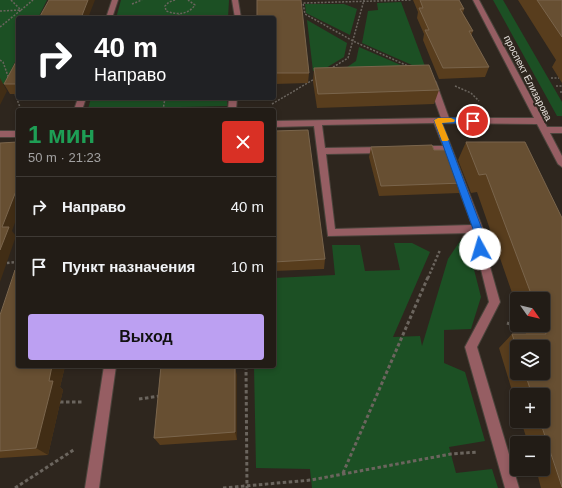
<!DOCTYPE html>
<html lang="ru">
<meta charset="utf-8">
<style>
body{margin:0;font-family:Arial,sans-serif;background:#2a251f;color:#f1f3f6;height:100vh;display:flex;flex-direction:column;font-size:15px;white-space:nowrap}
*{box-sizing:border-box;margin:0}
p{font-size:13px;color:#a2a1a1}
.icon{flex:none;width:22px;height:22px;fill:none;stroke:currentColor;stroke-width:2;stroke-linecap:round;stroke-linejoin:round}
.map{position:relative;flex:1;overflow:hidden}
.details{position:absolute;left:16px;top:108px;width:260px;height:260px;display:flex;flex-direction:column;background:#221c16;border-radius:4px;box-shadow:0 2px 6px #0003,0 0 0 1px #3f3a35}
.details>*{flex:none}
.top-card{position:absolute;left:16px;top:16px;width:260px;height:84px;border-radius:4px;box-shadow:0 2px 6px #0003,0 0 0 1px #3f3a35;background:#202124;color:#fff;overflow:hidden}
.needle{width:26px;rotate:124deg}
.fabs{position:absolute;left:510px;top:292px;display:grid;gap:8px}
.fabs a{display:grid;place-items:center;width:40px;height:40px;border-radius:4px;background:#221c16;box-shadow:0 2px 6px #0003,0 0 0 1px #3f3a35;font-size:20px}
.pin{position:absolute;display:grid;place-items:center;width:34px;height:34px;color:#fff;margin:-17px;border:2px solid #fff;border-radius:50%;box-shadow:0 1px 4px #0007}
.me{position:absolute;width:44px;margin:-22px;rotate:354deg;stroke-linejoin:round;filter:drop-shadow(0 0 3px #0008)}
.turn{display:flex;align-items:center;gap:14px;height:84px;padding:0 12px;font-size:18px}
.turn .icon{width:52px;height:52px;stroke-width:2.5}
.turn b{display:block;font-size:28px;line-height:34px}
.round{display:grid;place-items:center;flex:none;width:42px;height:42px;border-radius:4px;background:#2a251f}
.headline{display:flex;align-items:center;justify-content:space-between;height:68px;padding:0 12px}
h1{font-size:24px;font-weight:700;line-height:30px;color:#1e9e55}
.primary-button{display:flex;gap:8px;margin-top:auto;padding:8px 12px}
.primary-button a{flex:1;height:46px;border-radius:4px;background:#bca0f2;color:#111;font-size:16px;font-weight:700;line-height:46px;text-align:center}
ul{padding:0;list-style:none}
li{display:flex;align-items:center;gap:12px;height:60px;padding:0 12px;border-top:1px solid #3f3a35}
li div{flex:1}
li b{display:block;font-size:15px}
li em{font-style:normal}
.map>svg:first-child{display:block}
.green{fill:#1c5024}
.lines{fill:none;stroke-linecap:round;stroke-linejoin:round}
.minor-casing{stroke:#4b443c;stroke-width:2}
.path-far2{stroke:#6b655e;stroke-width:1.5;stroke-dasharray:2 1.5;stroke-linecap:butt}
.path-far1{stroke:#6b655e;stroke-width:2.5;stroke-dasharray:2.5 2;stroke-linecap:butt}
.path{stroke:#6b655e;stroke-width:3;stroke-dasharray:3.5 2.5;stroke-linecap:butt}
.minor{fill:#965e63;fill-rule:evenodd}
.wall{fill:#583d1d;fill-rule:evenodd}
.shaded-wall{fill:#412d15}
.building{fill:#674f32;stroke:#7a654c}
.route{fill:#1a73e8;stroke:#114b97}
.slow{fill:#f59e0b}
.labels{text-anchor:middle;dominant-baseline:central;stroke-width:4;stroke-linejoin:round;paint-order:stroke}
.far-street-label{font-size:10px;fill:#e4dfda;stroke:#2e261e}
</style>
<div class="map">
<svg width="562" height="488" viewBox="0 0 562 488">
<rect width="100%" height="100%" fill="#2e261e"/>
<path class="green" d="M0,0H47L38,18H18V56L4,84H0Z
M121,0H229L228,18H116Z
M493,0H503L562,102V116H557Z
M401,2L426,69H421L362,43L368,11L378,10L377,3Z
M305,4H344L357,9L350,35L306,13Z
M307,20L347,43L344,57L321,71H313Z
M359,47L410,69L343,70L356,61Z
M91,98H227V106L88,109Z
M462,238H466L481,297L471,329L444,330V363L465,372L485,441L449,447L456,473L492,469L498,488H312L310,469L256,468L254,366H274V278L335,275L332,245H360L365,271L400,270L394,243H412L430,252L393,337L420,336L422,346L448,259Z"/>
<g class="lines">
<g class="minor-casing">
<path id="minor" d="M112,0H118L112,18H106Z
M232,0H238L241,18H235Z
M473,0H479L547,127H562V133H550L562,156V167L558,164L537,124L442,123L483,229L481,235L500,302L477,347L519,488H505L465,347L489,302L472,233L328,236L314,126L274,127V121L441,118L428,82L432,80L436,82L449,118H534ZM434,123L443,146H420L416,149L420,152H445L472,225L335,229L326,154L384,153L388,150L384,147L325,148L322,125Z
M78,98H86L82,110H74Z
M229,98H237L236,110H228Z
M0,131H18V137H0Z
M104,366H116L99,488H85Z"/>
</g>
<path class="path-far2" d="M11,0L21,10L33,0
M175,0L169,2L165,6L166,11C177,15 188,15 195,5L188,0
M132,4L142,0
M0,11L21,10
M178,18L179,14
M0,27L21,10
M0,60L3,62L9,79
M410,67L353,41L305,14L303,3L411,0
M330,69L348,58L364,0
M551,78H559
M455,86L471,93L479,101
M556,86H562
M14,91L21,110
M560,92H562
M272,104L316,78
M163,110L165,98"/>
<path class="path-far1" d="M16,236H18
M7,263L18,262
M15,273L18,262
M428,278L440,250"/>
<path class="path" d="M507,323L525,329
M246,366L247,488
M139,399L160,396
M60,402H82
M343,473L428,277
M15,488L75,449
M223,488L311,480L451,454L478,452"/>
<use href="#minor" class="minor"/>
</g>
<path class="wall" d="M413,0H459L464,9L463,13L473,31L471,36L489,67L485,77L439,79L423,40L424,34L417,18L418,12Z
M518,0H562V83L552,67L556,60Z
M274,18L309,73L308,83L274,84Z
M18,58V94H10L4,84Z
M314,68L439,90L434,104L317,108L313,82Z
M274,131L325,259L324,269L274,271Z
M466,142L562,218V488H541L536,469H543V443H528L521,421H543V395H517V407L499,348L512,334H526L523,325H543V299H517V307L477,192L471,193L458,160ZM517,347L543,373H517Z
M371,147L434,150L463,183L459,193L379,196L369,157Z
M0,315L18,366H65L60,387L63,390L48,455L0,458Z
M161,366H233V367H235L237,377V440L160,445L154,438Z"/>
<path class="shaded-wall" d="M88,0H95L88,18H81Z
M0,78L7,91L0,105Z
M18,186V214L12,231L16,236L0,282V250L2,227Z
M52,366H65L60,387L63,390L48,455L36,448L49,381Z
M235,367L237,377V440L235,432Z"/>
<path class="building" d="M49,0H88L81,18H39Z
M257,0H301L309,73H274V18H257Z
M420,0H459L464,9H460L473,31H469L489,67L443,68L425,30H429L419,8H423Z
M537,0H562V37Z
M18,58V84H4Z
M429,65L439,90L318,94L314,68Z
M308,130L325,259L274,262V131Z
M18,142V186L2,227H9L0,250V143Z
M466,142H525L562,218V487L540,421H543V395H532L525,373H543V347H517V349L512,334H546L543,325V299H533L486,174L479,175Z
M432,145L434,150H450L463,183L381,186L371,147Z
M15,270H18V366H52L49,381H53L36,448L0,451V315Z
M161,366H231V367H235V432L154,438Z"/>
<path class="route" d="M438,118H473L476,121L473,123H442L482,229L480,235L484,249L480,252C472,249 471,236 473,229L434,120Z"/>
<path class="slow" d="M451,118L455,120L454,122L442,123L449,140L447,141H442L434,120L438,118Z"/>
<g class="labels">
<g class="far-street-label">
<text transform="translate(528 78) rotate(63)">проспект Елизарова</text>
</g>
</g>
</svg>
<div class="fabs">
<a><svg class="needle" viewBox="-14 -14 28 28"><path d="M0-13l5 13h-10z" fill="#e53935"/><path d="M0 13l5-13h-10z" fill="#a2a1a1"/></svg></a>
<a><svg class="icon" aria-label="layers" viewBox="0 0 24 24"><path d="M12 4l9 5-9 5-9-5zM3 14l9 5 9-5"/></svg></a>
<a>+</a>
<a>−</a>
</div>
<div class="pin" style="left:473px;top:121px;background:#d93025"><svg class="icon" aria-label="arrive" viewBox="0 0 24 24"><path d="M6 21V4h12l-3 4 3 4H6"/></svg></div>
<svg class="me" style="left:480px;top:249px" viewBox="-20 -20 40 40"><circle r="19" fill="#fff"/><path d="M0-13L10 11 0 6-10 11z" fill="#1a73e8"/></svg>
<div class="top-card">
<div class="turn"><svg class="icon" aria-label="right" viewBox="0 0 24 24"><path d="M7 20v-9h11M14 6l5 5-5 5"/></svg><div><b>40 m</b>Направо</div></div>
</div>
<section class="details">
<div class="headline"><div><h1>1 мин</h1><p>50 m · 21:23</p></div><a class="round" style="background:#d93025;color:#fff"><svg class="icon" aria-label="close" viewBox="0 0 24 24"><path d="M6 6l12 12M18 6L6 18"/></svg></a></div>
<ul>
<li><svg class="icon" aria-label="right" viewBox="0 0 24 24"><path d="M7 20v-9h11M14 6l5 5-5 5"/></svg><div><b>Направо</b></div><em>40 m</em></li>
<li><svg class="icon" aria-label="arrive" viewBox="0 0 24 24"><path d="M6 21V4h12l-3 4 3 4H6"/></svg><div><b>Пункт назначения</b></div><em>10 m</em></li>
</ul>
<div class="primary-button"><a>Выход</a></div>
</section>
</div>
